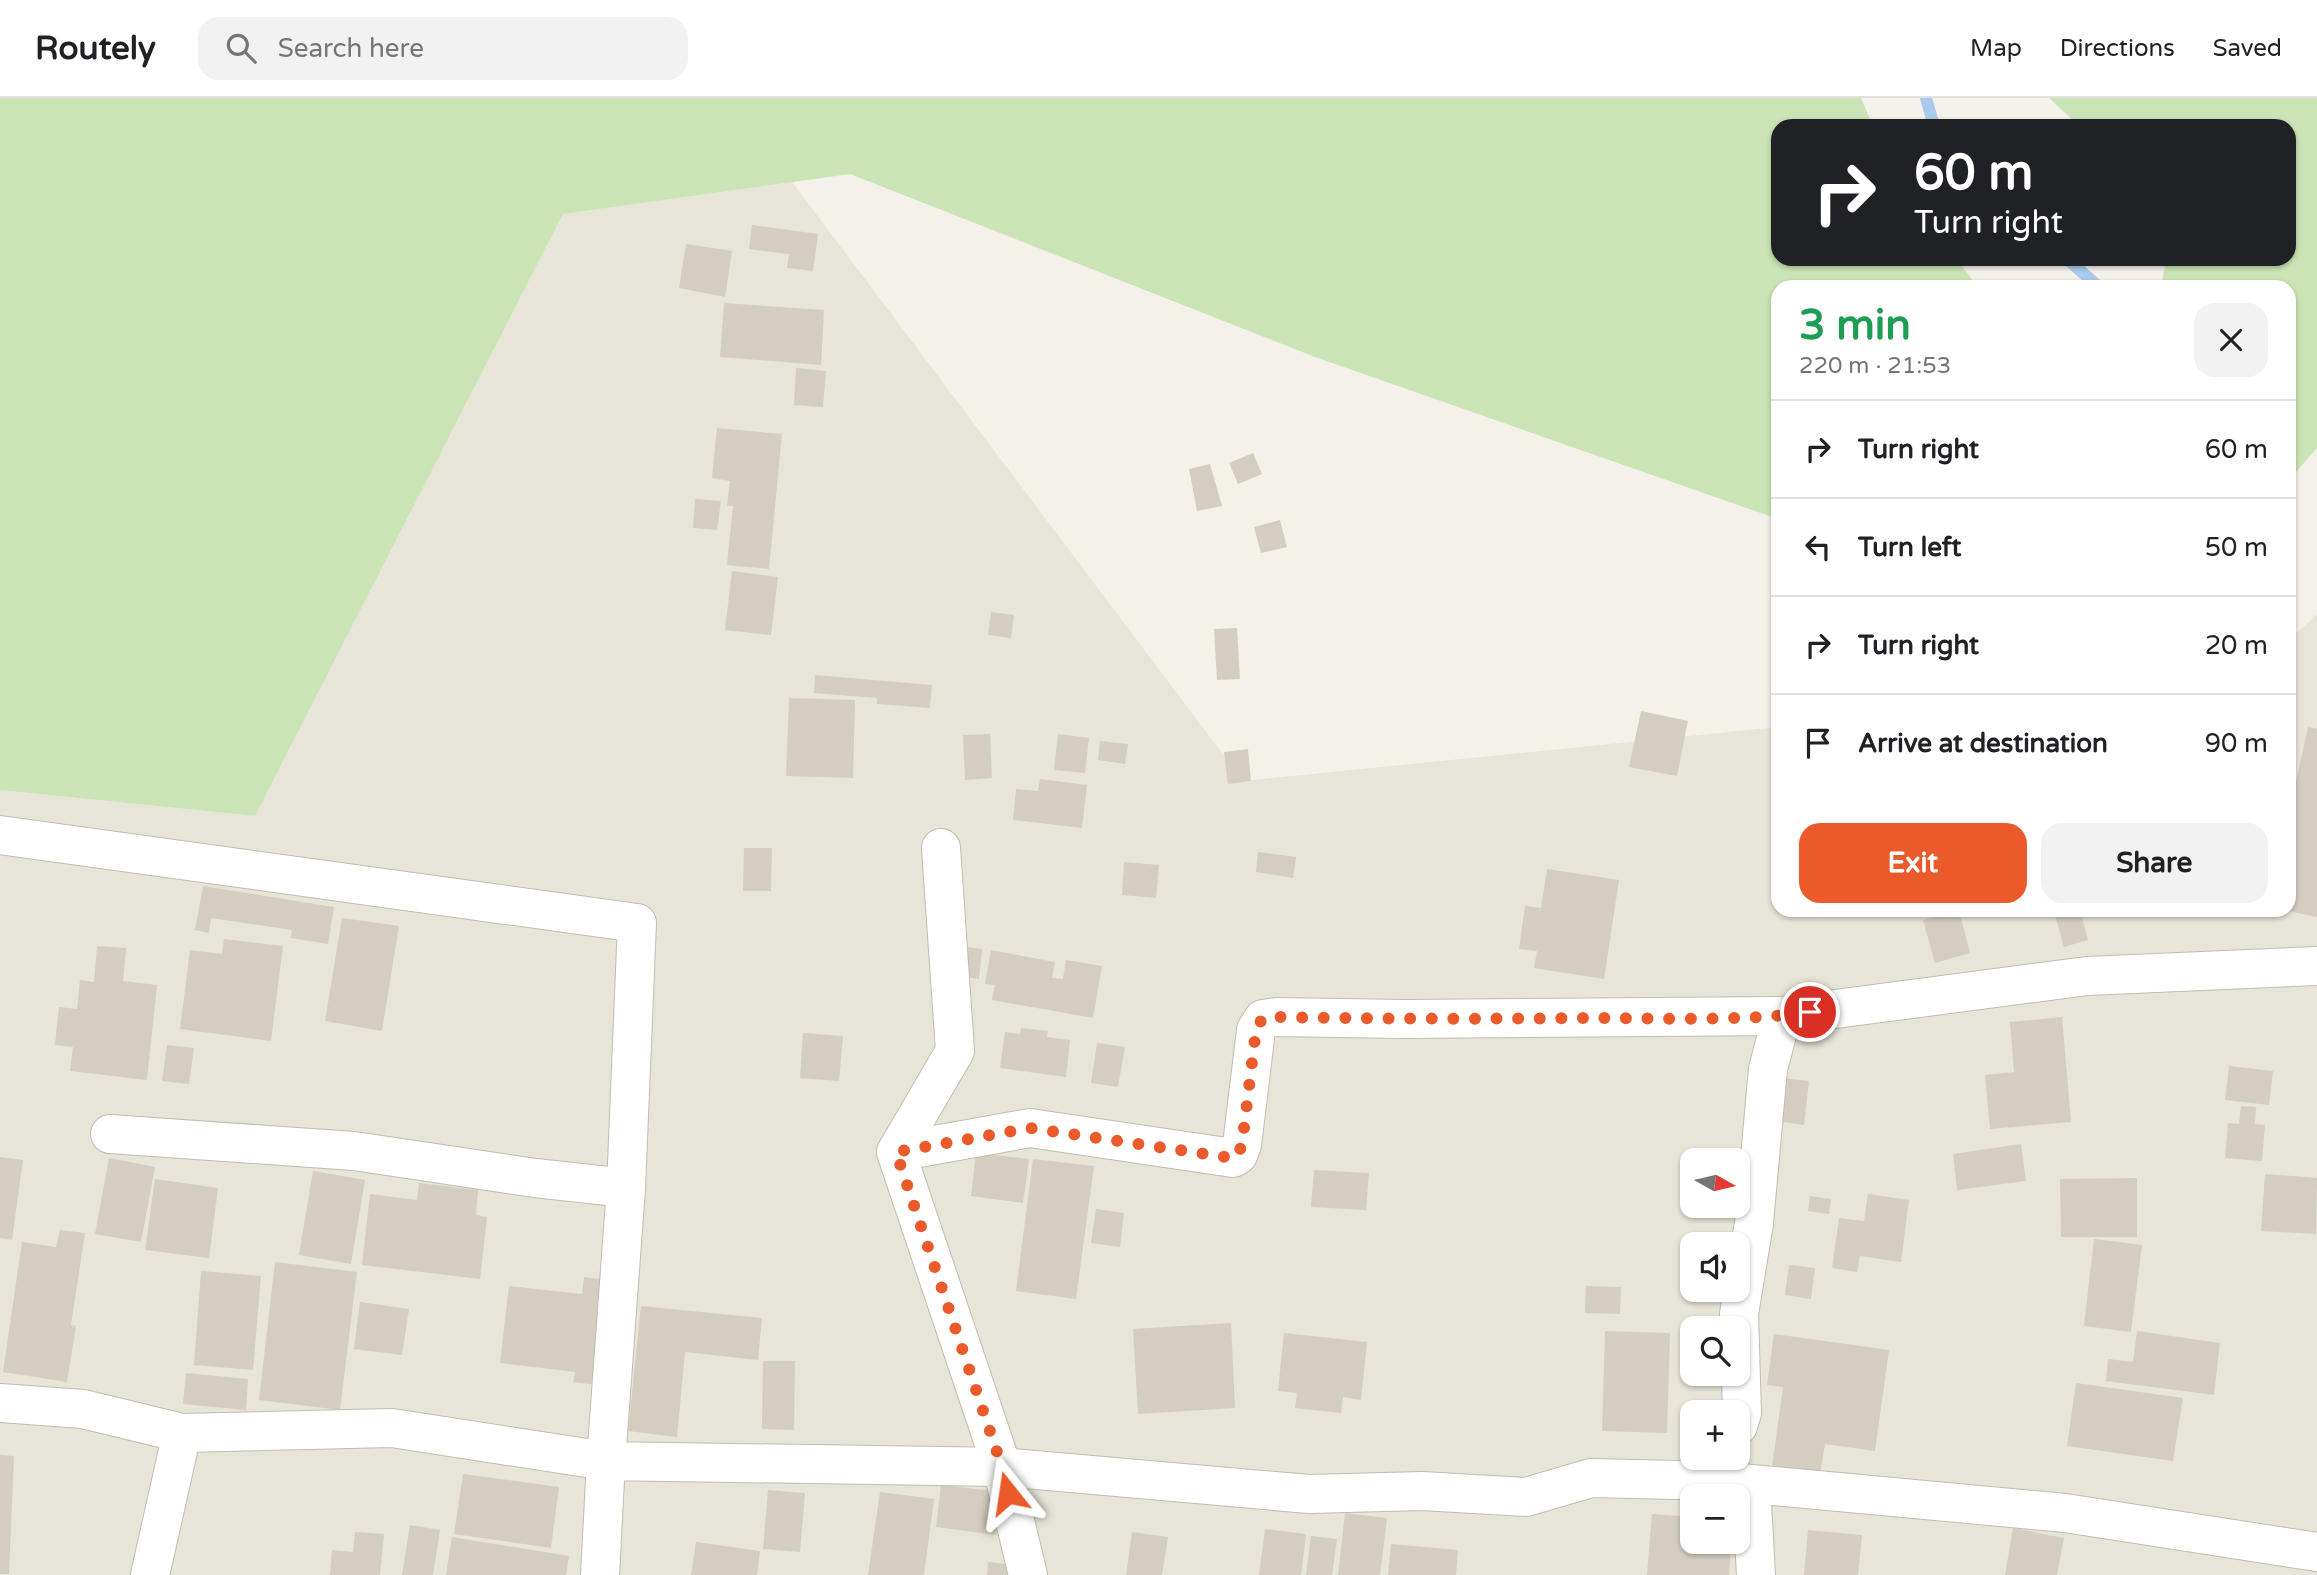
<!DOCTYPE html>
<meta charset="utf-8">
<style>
body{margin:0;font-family:"Varela Round",sans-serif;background:#f2f2f2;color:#202124;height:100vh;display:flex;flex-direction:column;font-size:26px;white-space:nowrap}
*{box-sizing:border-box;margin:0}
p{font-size:23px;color:#757577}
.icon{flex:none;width:38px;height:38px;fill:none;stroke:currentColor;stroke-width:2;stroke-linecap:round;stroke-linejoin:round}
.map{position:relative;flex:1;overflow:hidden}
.side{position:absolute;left:1771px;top:182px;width:525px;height:637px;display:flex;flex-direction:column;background:#fff;border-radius:21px;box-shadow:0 2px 5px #0004}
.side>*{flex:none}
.guide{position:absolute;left:1771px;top:21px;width:525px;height:147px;border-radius:21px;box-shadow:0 2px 5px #0004;background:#202124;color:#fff;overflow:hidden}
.needle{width:46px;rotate:98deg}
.buttons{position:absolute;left:1680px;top:1050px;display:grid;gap:14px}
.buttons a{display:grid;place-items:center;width:70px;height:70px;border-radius:14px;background:#fff;box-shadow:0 2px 5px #0004;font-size:35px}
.pin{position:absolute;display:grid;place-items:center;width:60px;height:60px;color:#fff;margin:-30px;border:4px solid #fff;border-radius:50%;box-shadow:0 2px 7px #0007}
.me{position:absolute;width:77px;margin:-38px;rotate:345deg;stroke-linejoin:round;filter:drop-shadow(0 0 5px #0008)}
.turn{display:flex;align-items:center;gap:24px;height:147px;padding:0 28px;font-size:32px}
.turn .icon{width:91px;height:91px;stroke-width:2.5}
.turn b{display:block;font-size:49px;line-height:60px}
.round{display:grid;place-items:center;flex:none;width:74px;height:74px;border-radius:21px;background:#f2f2f2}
.head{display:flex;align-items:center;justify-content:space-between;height:119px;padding:0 28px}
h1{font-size:42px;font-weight:800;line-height:52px;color:#1e9e55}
.action{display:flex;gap:14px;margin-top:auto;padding:14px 28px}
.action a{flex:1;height:80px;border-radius:21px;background:#ea5a2a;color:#fff;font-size:28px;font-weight:800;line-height:80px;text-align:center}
.action a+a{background:#f2f2f2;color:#202124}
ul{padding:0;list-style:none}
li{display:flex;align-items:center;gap:21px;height:98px;padding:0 28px;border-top:2px solid #e0e0e0}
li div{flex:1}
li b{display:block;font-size:26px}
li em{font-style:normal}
header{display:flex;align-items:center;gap:42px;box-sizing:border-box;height:98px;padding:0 35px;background:#fff;border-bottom:2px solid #e0e0e0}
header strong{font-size:33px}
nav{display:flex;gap:38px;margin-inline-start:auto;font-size:24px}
.search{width:490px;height:63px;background:#f2f2f2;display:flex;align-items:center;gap:18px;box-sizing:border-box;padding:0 24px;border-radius:21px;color:#757577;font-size:26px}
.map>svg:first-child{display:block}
.residential{fill:#e7e4d8;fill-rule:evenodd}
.green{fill:#cae4b5}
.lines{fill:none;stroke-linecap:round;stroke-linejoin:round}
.stream{stroke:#abcaeb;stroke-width:12}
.building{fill:#d4cec0}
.minor-casing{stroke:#c1bdaf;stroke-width:40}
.minor{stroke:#fff;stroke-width:38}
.route{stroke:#ea5a2a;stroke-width:12;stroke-dasharray:0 21.6}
</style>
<header>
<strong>Routely</strong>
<div class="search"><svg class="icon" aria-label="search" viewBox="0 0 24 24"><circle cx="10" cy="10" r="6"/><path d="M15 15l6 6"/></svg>Search here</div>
<nav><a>Map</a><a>Directions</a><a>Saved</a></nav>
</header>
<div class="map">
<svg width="2317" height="1477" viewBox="0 0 2317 1477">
<rect width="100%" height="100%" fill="#f3f1e9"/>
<path class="residential" d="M792,84L1243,683L1778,629V812H2289V541L2317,517V1477H0V692L255,718L563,116ZM1692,1062H1738V1108H1692ZM1692,1146H1738V1192H1692ZM1692,1230H1738V1276H1692ZM1692,1314H1738V1360H1692ZM1692,1398H1738V1444H1692Z"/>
<path class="green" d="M0,0H1861L1873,28H1778V161H1956L1978,189H1778V421L1315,259L850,76L563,116L255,718L0,692Z
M2049,0H2317V350L2289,382V189H2161L2166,161H2289V28H2079Z"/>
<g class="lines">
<path class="stream" d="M1926,0L1934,28
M2067,161L2099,189"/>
</g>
<path class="building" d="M752,127L818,136L813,173L787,170L789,156L749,151Z
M686,146L732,153L725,199L679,190Z
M724,205L824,212L821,267L720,259Z
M796,270L826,273L823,309L794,307Z
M717,330L782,336L769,471L727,467L733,408H727L730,383L712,380Z
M1253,355L1262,376L1238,386L1229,365Z
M1210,366L1222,408L1197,413L1189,371Z
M695,401L721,403L717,432L693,430Z
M1280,422L1287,449L1261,455L1254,429Z
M732,473L778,479L771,537L725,532Z
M991,514L1014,517L1011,540L988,537Z
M1237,530L1240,581L1217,582L1214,531Z
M815,577L932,587L930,610L877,606V600L814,595Z
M789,600L855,602L853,680L786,678Z
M1641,613L1688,623L1677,678L1629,669Z
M2308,629L2317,631V819L2289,813V715Z
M990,636L992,680L965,682L963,637Z
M1058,636L1089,640L1085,675L1054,672Z
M1100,643L1128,646L1125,666L1098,662Z
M1248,651L1251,683L1228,686L1224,654Z
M1040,681L1087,687L1082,730L1013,722L1016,691L1038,693Z
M744,750H772L771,793H743Z
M1258,754L1296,759L1293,780L1256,774Z
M1124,764L1159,767L1156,800L1122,797Z
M1547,771L1619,782L1604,881L1534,870L1537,853L1519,851L1525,808L1541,810Z
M203,788L334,809L328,846L291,840L292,832L211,820L209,835L195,832Z
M1959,812L1970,855L1935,865L1923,822Z
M2071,812H2080L2088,842L2064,849L2055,817Z
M342,820L399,828L382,933L325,923Z
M224,841L283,848L271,943L180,931L190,852L222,856Z
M97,848L126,850L123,883L157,887L147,982L70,973L73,949L55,947L59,909L77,911L80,882L94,884Z
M961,848L982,851L979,881L957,878Z
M991,852L1055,864L1052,880L1063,881L1066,862L1102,868L1093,920L992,902L995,887L985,886Z
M2062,919L2071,1024L1990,1031L1985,977L2014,974L2010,924Z
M1021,930L1048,933L1047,939L1070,942L1066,979L1000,970L1005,934L1020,936Z
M803,935L843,938L839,983L800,980Z
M1097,945L1125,949L1118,989L1091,985Z
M167,947L194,950L189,986L162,983Z
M2229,968L2273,973L2269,1007L2225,1002Z
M1782,980L1809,983L1804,1027L1777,1023Z
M2241,1008L2256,1009L2255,1026L2265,1027L2262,1063L2225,1060L2228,1025L2239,1026Z
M2021,1046L2026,1083L1957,1092L1953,1056Z
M976,1055L1029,1061L1023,1105L971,1098Z
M0,1059L23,1062L12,1142L0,1140Z
M109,1060L155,1069L141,1144L95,1136Z
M1033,1061L1094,1068L1076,1201L1016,1193Z
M1314,1072L1369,1075L1366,1112L1311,1109Z
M313,1073L365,1082L351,1166L299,1157Z
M2265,1076L2317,1080L2316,1136L2261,1133Z
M2137,1080V1139H2061L2060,1081Z
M155,1081L218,1090L209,1160L145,1152Z
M419,1085L478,1092L476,1117L487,1119L480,1181L362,1167L370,1096L417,1102Z
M1868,1096L1909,1102L1901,1164L1860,1158L1857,1174L1832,1170L1839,1120L1864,1123Z
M1810,1098L1831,1101L1829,1116L1808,1113Z
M1096,1111L1124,1115L1120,1149L1091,1145Z
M60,1132L85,1135L71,1227L76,1228L67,1284L3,1274L22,1144L56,1149Z
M2094,1141L2142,1147L2131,1234L2084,1228Z
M275,1164L357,1174L340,1312L259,1302Z
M1789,1167L1815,1170L1811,1201L1785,1197Z
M201,1173L261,1178L253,1272L194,1267Z
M584,1179L617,1183L605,1288L573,1284L575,1274L500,1265L509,1188L582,1196Z
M1586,1188L1621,1189L1620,1216L1585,1215Z
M360,1204L409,1211L402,1257L354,1251Z
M641,1208L762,1220L758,1262L685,1254L677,1339L628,1333Z
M1231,1225L1235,1310L1138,1316L1133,1231Z
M1605,1233L1670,1235L1667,1335L1602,1333Z
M2137,1233L2220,1245L2214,1297L2106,1283L2108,1261L2133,1264Z
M1284,1235L1367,1244L1361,1302L1343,1299L1341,1315L1295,1310L1297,1295L1278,1293Z
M1774,1236L1889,1252L1875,1353L1825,1346L1820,1376L1772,1369L1783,1289L1767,1287Z
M763,1263H795L794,1332L762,1331Z
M186,1275L248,1281L246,1312L183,1306Z
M2076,1285L2183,1300L2173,1363L2067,1348Z
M0,1357L14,1358L9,1476H0Z
M463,1376L559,1389L551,1450L454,1436Z
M941,1387L1001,1394L996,1437L936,1429Z
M768,1392L805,1395L800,1454L763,1451Z
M880,1394L934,1401L924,1477H868Z
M1345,1415L1387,1420L1380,1477H1338Z
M1652,1416L1692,1419V1444H1731L1729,1477H1647Z
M410,1427L440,1432L433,1477H402Z
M2013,1430L2064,1440L2057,1477H2005Z
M1265,1431L1306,1436L1301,1477H1259Z
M1808,1432L1862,1437L1858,1477H1804Z
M355,1434L384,1436L380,1477H330L332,1452L353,1454Z
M1132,1434L1168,1439L1162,1477H1126Z
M1311,1438L1337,1441L1332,1477H1306Z
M452,1439L569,1458L566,1477H446Z
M696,1444L760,1453L757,1477H691Z
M1391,1446L1458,1452L1456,1477H1388Z
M988,1464L1023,1468L1022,1477H987Z"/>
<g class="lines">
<g class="minor-casing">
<path id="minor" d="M0,737L637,825L626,1090L606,1363L600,1477
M941,750L955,953L896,1054L1002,1369L1028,1477
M110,1036L354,1053L535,1080L626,1090
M896,1054L1030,1030L1233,1060L1238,1057L1242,1047L1256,932L1263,921L1276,919L1404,921L1782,918L2087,878L2317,868
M0,1305L83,1311L182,1335L392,1330L606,1363L1002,1369L1309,1396L1422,1393L1526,1399L1591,1380L1720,1383L2065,1415L2317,1454
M1738,1328L1742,1315L1739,1216L1754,1125L1768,971L1782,918
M1751,1386L1756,1477
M150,1477L182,1335"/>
</g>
<use href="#minor" class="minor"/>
</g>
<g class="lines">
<path class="route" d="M1008,1395L1002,1369L896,1054L1030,1030L1233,1060L1238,1057L1242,1046L1256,932L1262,921L1276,919C1381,921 1486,921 1591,920C1663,920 1738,924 1810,914"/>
</g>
</svg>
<div class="buttons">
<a><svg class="needle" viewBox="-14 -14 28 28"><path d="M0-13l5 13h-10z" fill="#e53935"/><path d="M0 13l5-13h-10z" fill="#757577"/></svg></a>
<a><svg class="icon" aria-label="sound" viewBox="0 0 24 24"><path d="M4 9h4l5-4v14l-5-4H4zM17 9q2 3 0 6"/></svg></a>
<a><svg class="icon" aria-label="search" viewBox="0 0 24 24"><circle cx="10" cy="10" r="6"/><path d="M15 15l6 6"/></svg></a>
<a>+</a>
<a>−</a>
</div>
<div class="pin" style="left:1810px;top:914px;background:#d93025"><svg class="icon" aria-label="arrive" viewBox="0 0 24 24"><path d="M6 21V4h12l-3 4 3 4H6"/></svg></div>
<svg class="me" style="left:1008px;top:1395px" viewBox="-20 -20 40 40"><path d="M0-17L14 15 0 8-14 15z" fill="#ea5a2a" stroke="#fff" stroke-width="4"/></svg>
<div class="guide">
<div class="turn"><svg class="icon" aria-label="right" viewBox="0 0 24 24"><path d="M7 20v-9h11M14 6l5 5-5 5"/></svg><div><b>60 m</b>Turn right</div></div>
</div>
<section class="side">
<div class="head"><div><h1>3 min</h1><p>220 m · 21:53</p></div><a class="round"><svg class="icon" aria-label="close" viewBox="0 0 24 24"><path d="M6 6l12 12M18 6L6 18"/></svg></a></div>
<ul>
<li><svg class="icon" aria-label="right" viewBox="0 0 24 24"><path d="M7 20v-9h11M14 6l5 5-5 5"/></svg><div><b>Turn right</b></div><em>60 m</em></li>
<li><svg class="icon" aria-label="left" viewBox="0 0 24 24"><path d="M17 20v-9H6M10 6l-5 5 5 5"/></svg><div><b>Turn left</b></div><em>50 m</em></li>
<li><svg class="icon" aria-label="right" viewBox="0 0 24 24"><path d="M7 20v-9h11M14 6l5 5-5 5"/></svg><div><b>Turn right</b></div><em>20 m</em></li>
<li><svg class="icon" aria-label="arrive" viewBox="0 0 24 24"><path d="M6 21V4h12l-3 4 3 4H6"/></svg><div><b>Arrive at destination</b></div><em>90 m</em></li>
</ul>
<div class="action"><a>Exit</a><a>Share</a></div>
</section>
</div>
